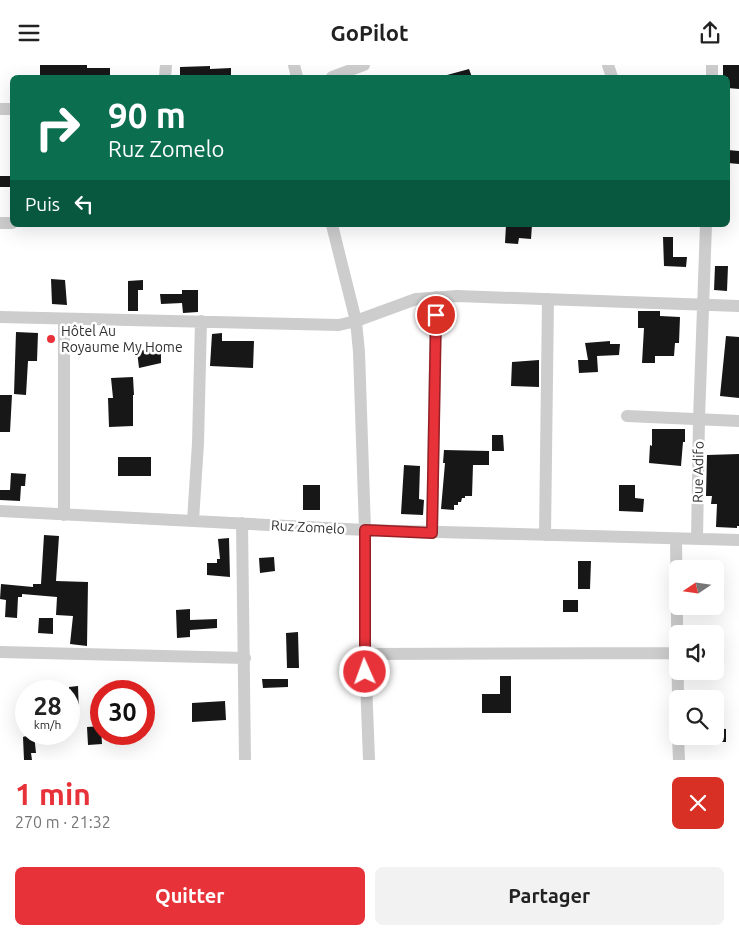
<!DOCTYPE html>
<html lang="fr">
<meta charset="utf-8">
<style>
body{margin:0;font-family:Ubuntu,sans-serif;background:#f2f2f2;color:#222;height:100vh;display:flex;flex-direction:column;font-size:19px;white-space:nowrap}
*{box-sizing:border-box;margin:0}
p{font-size:16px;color:#767676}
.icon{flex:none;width:28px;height:28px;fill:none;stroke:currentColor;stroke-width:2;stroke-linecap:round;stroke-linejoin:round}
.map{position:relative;height:695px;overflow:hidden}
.details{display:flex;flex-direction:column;background:#fff;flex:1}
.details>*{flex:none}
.guide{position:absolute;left:10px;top:10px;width:720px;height:152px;border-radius:8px;box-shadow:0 5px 20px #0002;background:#0b6e4f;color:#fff;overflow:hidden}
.needle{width:32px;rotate:257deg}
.tools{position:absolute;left:669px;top:495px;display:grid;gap:10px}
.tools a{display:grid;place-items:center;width:55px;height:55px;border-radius:8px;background:#fff;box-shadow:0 5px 20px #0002;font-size:25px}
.speed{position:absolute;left:15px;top:615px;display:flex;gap:10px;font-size:25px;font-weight:700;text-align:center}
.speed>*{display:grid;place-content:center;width:65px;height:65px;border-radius:50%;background:#fff;box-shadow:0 5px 20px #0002;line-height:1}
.speed small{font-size:12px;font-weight:400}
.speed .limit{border:8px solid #d22;background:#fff;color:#111}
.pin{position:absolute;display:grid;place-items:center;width:42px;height:42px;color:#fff;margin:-21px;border:2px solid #fff;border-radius:50%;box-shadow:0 1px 5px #0007}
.me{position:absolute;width:55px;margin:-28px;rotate:358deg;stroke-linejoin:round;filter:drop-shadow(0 0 4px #0008)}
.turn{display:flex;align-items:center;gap:18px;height:105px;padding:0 15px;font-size:22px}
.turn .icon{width:65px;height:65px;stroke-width:2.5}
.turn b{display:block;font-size:35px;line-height:42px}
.then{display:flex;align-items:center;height:48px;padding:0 15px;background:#0003;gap:10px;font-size:19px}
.round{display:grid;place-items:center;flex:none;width:52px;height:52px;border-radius:8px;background:#f2f2f2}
.overview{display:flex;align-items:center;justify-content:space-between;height:85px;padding:0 15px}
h1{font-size:30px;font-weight:700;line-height:38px;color:#e73239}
.button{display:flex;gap:10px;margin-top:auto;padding:10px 15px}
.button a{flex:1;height:58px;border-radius:8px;background:#e73239;color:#fff;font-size:20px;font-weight:700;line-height:58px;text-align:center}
.button a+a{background:#f2f2f2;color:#222}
header{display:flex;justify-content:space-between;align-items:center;height:65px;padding:0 15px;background:#fff;font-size:22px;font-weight:700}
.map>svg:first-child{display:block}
.building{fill:#171717}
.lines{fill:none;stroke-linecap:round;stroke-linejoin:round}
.minor{stroke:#cdcdcd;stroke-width:12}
.route-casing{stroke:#962025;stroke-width:12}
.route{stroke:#e73239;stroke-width:9}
.poi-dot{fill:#e73239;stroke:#fff;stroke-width:2}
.labels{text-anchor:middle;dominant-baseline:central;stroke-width:5;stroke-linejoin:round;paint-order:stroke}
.poi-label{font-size:14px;fill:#303030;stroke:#fff;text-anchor:start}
.street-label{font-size:14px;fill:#303030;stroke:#fff}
</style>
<header><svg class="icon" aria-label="menu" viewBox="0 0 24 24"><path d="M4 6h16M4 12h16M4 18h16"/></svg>GoPilot<svg class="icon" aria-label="share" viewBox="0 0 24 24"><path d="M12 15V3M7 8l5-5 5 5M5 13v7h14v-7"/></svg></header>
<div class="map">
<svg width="739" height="695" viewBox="0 0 739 695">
<rect width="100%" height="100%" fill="#fff"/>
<path class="building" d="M40,0H87V3H110V12H40Z
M723,0H739V24L728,23V12H723Z
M210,1V4L231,3V12H180V2Z
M469,4L472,12H447V10Z
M728,85L739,86V99L728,98Z
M0,111H12V122H0Z
M506,160H532L531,174L519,173L518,179L505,178Z
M663,172H673V192H687L686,202L664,201Z
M715,201H728L727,226L714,225Z
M51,214L65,215L67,240L52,239Z
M143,215V225H138V246H128V216Z
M182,225H198V247L183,248L182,238L161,239L160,229H182Z
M638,246H660V251L680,252L679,278H675L674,291H655V298H642L644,263H638Z
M16,267L38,268L37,296H28L26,330L14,329Z
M222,268V276H254L253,303L210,301L212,269Z
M726,271L739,272V333L720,331Z
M610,276V279H620L619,290L597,291L598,307L579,308L578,295H588L585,278Z
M161,283V298L139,303L137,286Z
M539,295V322L511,321L512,297Z
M133,312L134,330H133V361L109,362L108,333H113L111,313Z
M0,330H12L10,367H0Z
M652,364H685V377H683L681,401L649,398L650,380L652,381Z
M492,370H503L504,386H492Z
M444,385L489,386V400H473L472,431H465V433H462L461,437H458V440H454V445L441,444L445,398H443Z
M739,389V461H737V463L716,462L717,439H711L712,431H706L707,390Z
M118,392H151V411H118Z
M404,400L420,401L419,434L424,435L423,450L401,449Z
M11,408L26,409L25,421H21L20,436L0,435V425H10Z
M303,420H320V445H303Z
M619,420H635V433L644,434L643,447L619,446Z
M44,470L59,471L56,516L88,517L87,581L70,579L73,551L56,550L57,532L22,529V532H18L17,553L5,552L6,535L0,534L1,519L33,522V519H41Z
M229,473L230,512L207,510V498H217V494H220L218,474Z
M274,492L275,506L260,508L259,493Z
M578,496H591L590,524H578Z
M563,535H578V547H563Z
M190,544V555L217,554V563L190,565V572L177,573L176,545Z
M39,553H53V569L38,568Z
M298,567L299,603H287L286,568Z
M500,611H511V648H482V629H500Z
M262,614H288V622L263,623Z
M78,621L79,650L69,651V622Z
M225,636L226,655L192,657V638Z
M101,661L102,679L88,680L87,662Z
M715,663L726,664V677H715Z
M26,669H34L36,688H31L32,695H24L23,672L26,671Z"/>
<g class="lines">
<path class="minor" d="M294,0L297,12
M608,0L612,12
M165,12L166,0
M332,12L364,0
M712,12V0
M0,44H12
M0,158H12
M332,160L356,256L359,287L365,465V589L369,695
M0,252L339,260L356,256L416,234L457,231L739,241
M64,254V450
M627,351L739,356
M0,446L365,465L739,475
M193,456L198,378L201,256
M242,458L245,695
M432,468L436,232
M545,470L548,234
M676,474L678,634
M697,474L699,354L706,160
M0,587L245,593
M365,589L677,588
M678,671L679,695"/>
</g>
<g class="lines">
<g class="route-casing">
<path id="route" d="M365,607V465L432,468L436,250"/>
</g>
<use href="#route" class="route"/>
</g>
<circle class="poi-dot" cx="51" cy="274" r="5"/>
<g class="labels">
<g class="poi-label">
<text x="61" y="266">Hôtel Au<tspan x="61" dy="16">Royaume My Home</tspan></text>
</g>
<g class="street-label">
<text transform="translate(698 407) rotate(-89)">Rue Adifo</text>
<text transform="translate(308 462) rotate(3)">Ruz Zomelo</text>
</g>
</g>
</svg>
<div class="tools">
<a><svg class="needle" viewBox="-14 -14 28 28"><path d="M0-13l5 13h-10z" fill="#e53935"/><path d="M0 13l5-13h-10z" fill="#767676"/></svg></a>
<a><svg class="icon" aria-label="sound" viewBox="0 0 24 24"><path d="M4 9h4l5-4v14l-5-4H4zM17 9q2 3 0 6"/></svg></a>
<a><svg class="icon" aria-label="search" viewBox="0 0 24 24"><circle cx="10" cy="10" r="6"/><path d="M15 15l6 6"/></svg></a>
</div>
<div class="speed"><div>28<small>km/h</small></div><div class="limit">30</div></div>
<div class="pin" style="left:436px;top:250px;background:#d93025"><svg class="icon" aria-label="arrive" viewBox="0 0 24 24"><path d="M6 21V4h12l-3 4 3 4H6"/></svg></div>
<svg class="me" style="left:365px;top:607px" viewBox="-20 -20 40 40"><circle r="17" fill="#e73239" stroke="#fff" stroke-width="3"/><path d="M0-11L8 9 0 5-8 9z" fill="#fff"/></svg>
<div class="guide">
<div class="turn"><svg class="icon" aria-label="right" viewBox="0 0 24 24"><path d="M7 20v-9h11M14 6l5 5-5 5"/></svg><div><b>90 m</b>Ruz Zomelo</div></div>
<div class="then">Puis<svg class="icon" aria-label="left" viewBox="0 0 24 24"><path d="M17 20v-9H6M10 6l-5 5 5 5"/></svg></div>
</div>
</div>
<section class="details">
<div class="overview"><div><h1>1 min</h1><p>270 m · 21:32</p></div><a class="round" style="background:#d93025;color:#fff"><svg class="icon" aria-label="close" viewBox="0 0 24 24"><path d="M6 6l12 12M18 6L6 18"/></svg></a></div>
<div class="button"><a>Quitter</a><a>Partager</a></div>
</section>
